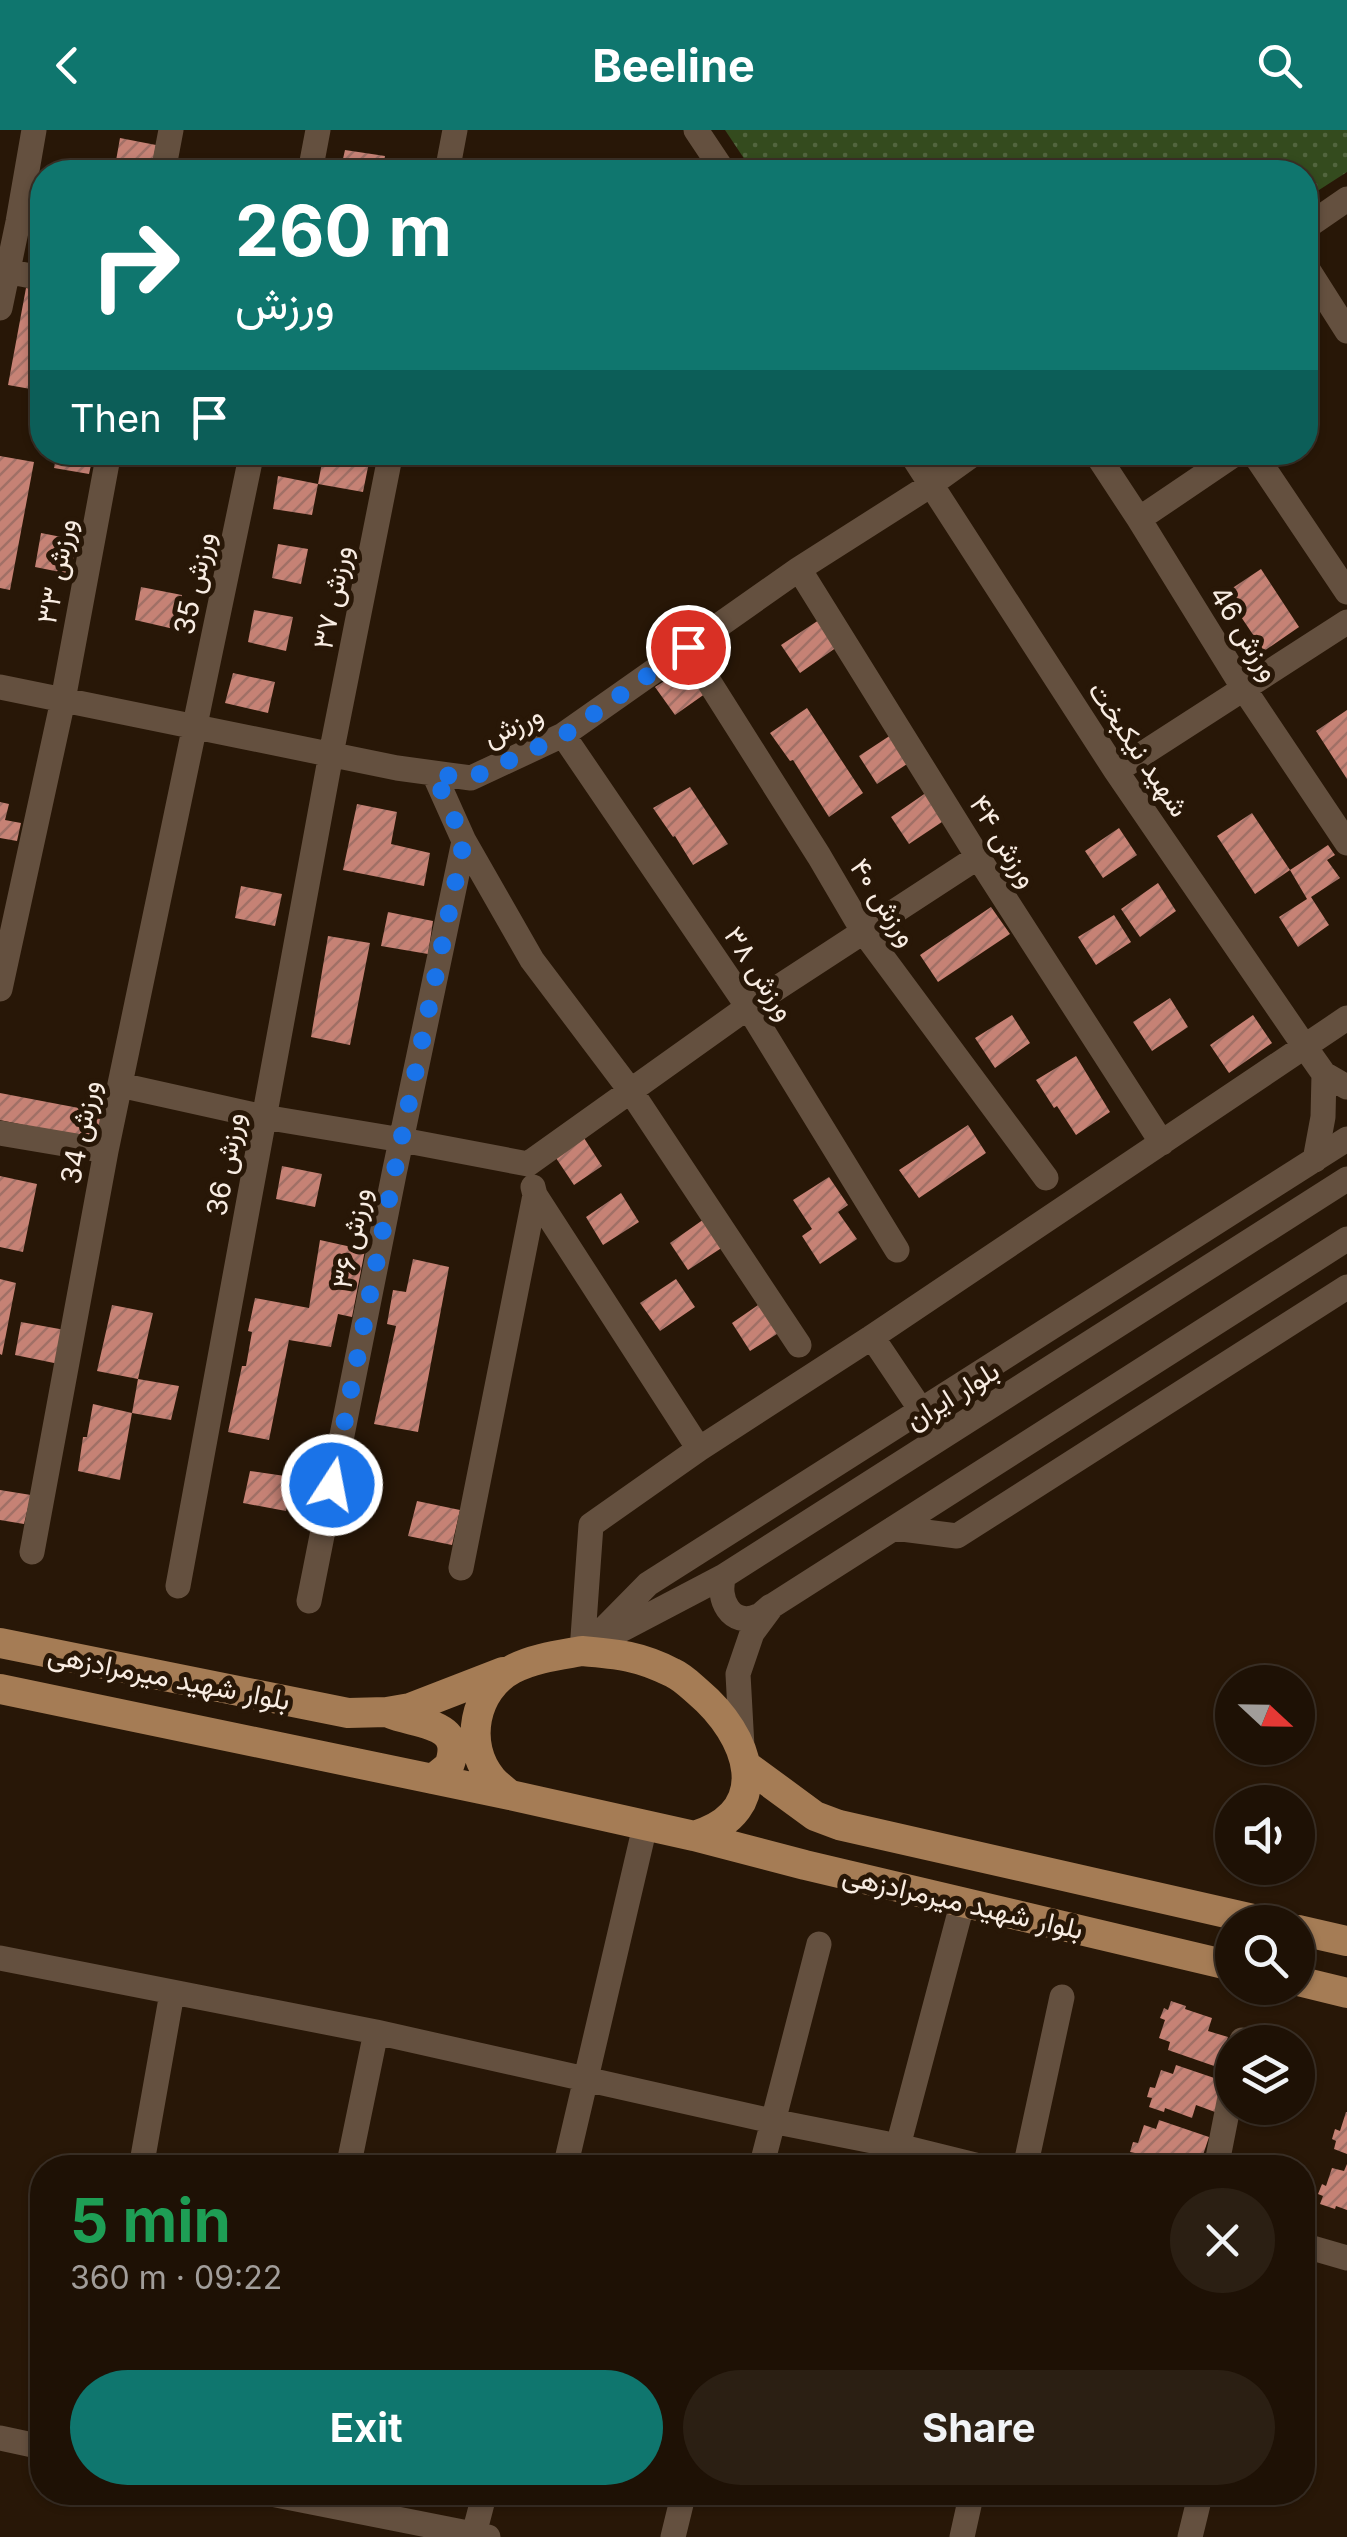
<!DOCTYPE html>
<meta charset="utf-8">
<style>
body{margin:0;font-family:Inter,Vazirmatn,sans-serif;background:#2b1f13;color:#f1f3f6;height:100vh;display:flex;flex-direction:column;font-size:38px;white-space:nowrap}
*{box-sizing:border-box;margin:0}
p{font-size:32px;color:#a19d9a}
.icon{flex:none;width:55px;height:55px;fill:none;stroke:currentColor;stroke-width:2;stroke-linecap:round;stroke-linejoin:round}
.map{position:relative;flex:1;overflow:hidden}
.sheet{position:absolute;left:30px;top:2025px;width:1285px;height:350px;display:flex;flex-direction:column;background:#1e1105;border-radius:40px;box-shadow:0 2px 8px #0004,0 0 0 2px #3c3127}
.sheet>*{flex:none}
.hud{position:absolute;left:30px;top:30px;width:1288px;height:305px;border-radius:40px;box-shadow:0 2px 8px #0004,0 0 0 2px #3c3127;background:#0f766e;color:#fff;overflow:hidden}
.needle{width:65px;rotate:112deg}
.fabs{position:absolute;left:1215px;top:1535px;display:grid;gap:20px}
.fabs a{display:grid;place-items:center;width:100px;height:100px;border-radius:50%;background:#1e1105;box-shadow:0 2px 8px #0004,0 0 0 2px #3c3127;font-size:50px}
.pin{position:absolute;display:grid;place-items:center;width:85px;height:85px;color:#fff;margin:-42px;border:5px solid #fff;border-radius:50%;box-shadow:0 2px 10px #0007}
.me{position:absolute;width:110px;margin:-55px;rotate:11deg;stroke-linejoin:round;filter:drop-shadow(0 0 8px #0008)}
.turn{display:flex;align-items:center;gap:35px;height:210px;padding:0 40px;font-size:45px}
.turn .icon{width:130px;height:130px;stroke-width:2.5}
.turn b{display:block;font-size:70px;line-height:85px}
.then{display:flex;align-items:center;height:95px;padding:0 40px;background:#0003;gap:20px;font-size:38px}
.round{display:grid;place-items:center;flex:none;width:105px;height:105px;border-radius:52px;background:#2b1f13}
.head{display:flex;align-items:center;justify-content:space-between;height:170px;padding:0 40px}
h1{font-size:60px;font-weight:700;line-height:75px;color:#1e9e55}
.button{display:flex;gap:20px;margin-top:auto;padding:20px 40px}
.button a{flex:1;height:115px;border-radius:60px;background:#0f766e;color:#fff;font-size:40px;font-weight:700;line-height:115px;text-align:center}
.button a+a{background:#2b1f13;color:#f1f3f6}
header{display:flex;justify-content:space-between;align-items:center;height:130px;padding:0 40px;background:#0f766e;color:#fff;font-size:45px;font-weight:700}
.map>svg:first-child{display:block}
.park{fill:url(#park-dots)}
.building{fill:url(#building-hatch)}
.lines{fill:none;stroke-linecap:round;stroke-linejoin:round}
.minor{stroke:#64503f;stroke-width:25}
.major{stroke:#a57c55;stroke-width:30}
.route{stroke:#1a73e8;stroke-width:18;stroke-dasharray:0 32.4}
.labels{text-anchor:middle;dominant-baseline:central;stroke-width:10;stroke-linejoin:round;paint-order:stroke}
.street-label{font-size:28px;fill:#f8ece2;stroke:#281707}
</style>
<header><svg class="icon" aria-label="back" viewBox="0 0 24 24"><path d="M15 5l-7 7 7 7"/></svg>Beeline<svg class="icon" aria-label="search" viewBox="0 0 24 24"><circle cx="10" cy="10" r="6"/><path d="M15 15l6 6"/></svg></header>
<div class="map">
<svg width="1347" height="2407" viewBox="0 0 1347 2407">
<defs>
<pattern id="park-dots" width="8" height="8" patternUnits="userSpaceOnUse" patternTransform="scale(2.5)"><rect width="8" height="8" fill="#344b1e"/><path d="M2 2h.1M6 6h.1" fill="none" stroke="#52653e" stroke-width="1.8" stroke-linecap="round"/></pattern>
<pattern id="building-hatch" width="6" height="6" patternUnits="userSpaceOnUse" patternTransform="scale(2.5)"><rect width="6" height="6" fill="#c68275"/><path d="M-1 1l2-2M0 6l6-6M5 7l2-2" fill="none" stroke="#a17066"/></pattern>
</defs>
<rect width="100%" height="100%" fill="#281707"/>
<path class="park" d="M725,0H1347V42L1305,69V42H753Z"/>
<path class="building" d="M120,8L156,15L151,42H114Z
M345,20L385,26L382,42H340Z
M58,31L99,41V42H56Z
M38,96L42,97V133L33,130Z
M26,158L42,161V261L8,255Z
M57,322H94L89,344L54,338Z
M324,322H371L363,362L318,354Z
M0,326L34,332L10,460L0,458Z
M278,346L318,354L312,385L273,379Z
M41,403L77,410L70,444L35,437Z
M278,414L308,419L301,454L272,448Z
M1261,439L1299,497L1264,521L1225,463Z
M141,457L182,465L174,499L135,490Z
M254,480L293,487L286,521L248,512Z
M819,490L837,517L800,543L781,515Z
M691,534L709,561L675,585L655,557Z
M233,543L275,552L268,583L225,573Z
M807,578L863,663L829,687L793,630L790,631L770,603Z
M1347,580V649L1316,601Z
M894,603L913,630L877,654L859,626Z
M690,657L728,714L693,735L675,706L673,707L653,678Z
M930,660L948,688L909,714L891,687Z
M0,672L9,674L5,690L21,693L17,711L0,708Z
M357,674L397,682L391,714L430,723L424,756L343,740Z
M1252,683L1290,740L1328,715L1335,725L1327,730L1340,748L1311,767L1329,795L1298,817L1279,787L1307,769L1290,740L1255,764L1217,706Z
M1119,698L1137,725L1103,748L1085,721Z
M1158,753L1176,781L1140,807L1121,779Z
M241,756L282,764L275,796L235,788Z
M991,777L1010,804L938,852L920,825Z
M388,782L433,791L428,824L381,816Z
M1114,785L1131,812L1096,835L1078,807Z
M328,806L370,813L350,915L311,907Z
M1170,868L1188,897L1152,921L1133,892Z
M1012,885L1030,913L995,938L975,908Z
M1253,885L1272,913L1229,943L1210,915Z
M1076,926L1110,982L1076,1005L1057,976L1054,978L1036,950Z
M0,963L105,983L100,1011L0,990Z
M968,995L986,1023L919,1068L899,1040Z
M584,1008L602,1036L574,1055L556,1028Z
M282,1036L322,1044L315,1077L276,1069Z
M0,1046L37,1054L23,1122L0,1117Z
M829,1047L848,1075L838,1082L857,1109L820,1134L802,1106L812,1099L793,1070Z
M621,1063L639,1092L603,1115L586,1087Z
M707,1087L726,1115L688,1140L670,1113Z
M320,1110L365,1120L352,1187L338,1184L331,1217L289,1210L269,1310L228,1302L242,1236H246L252,1202L248,1201L255,1168L309,1178Z
M413,1129L449,1137L418,1302L374,1294L396,1196L387,1194L393,1160L406,1162Z
M0,1149L16,1153L2,1225L0,1224Z
M676,1149L695,1177L660,1201L640,1173Z
M761,1173L780,1202L750,1221L732,1193Z
M112,1175L153,1183L138,1249L97,1241Z
M21,1192L65,1200L59,1234L15,1225Z
M138,1249L179,1256L171,1290L132,1283Z
M93,1274L132,1283L120,1350L78,1341L83,1307H87Z
M250,1341L292,1347L286,1381L243,1373Z
M0,1360L31,1365L24,1394L0,1390Z
M417,1371L460,1380L452,1415L408,1406Z
M1171,1871L1186,1876L1185,1879L1212,1888L1208,1901L1228,1907L1217,1937L1168,1920L1170,1912L1159,1908L1165,1890L1160,1888L1164,1878L1168,1880Z
M1176,1935L1226,1952L1215,1982L1196,1975L1192,1988L1165,1978L1164,1982L1149,1977L1152,1968L1147,1967L1150,1957L1155,1958L1161,1940L1173,1944Z
M1346,1982H1347V2024L1334,2019L1336,2011L1332,2009L1335,1999L1340,2001Z
M1159,1990L1209,2007L1199,2037L1179,2030L1177,2038H1160L1148,2034L1147,2037L1132,2032L1135,2023L1130,2022L1133,2012L1138,2013L1144,1995L1156,1999Z
M1347,2034V2080L1336,2076L1335,2079L1320,2074L1323,2066L1318,2064L1322,2054L1326,2056L1332,2038L1344,2041Z"/>
<g class="lines">
<path class="minor" d="M696,0L724,42
M163,42L171,0
M310,42L318,0
M447,42L455,0
M1305,98L1347,69
M1305,135L1347,201
M0,140L42,148
M0,178L18,92L34,0
M910,322L1116,641L1305,917L1324,944L1347,957
M1095,322L1139,389L1244,559L1347,713
M1253,322L1347,462
M1139,389L1238,322
M799,439L978,727L1162,1013
M687,517L819,726L863,801L1046,1048
M0,557L397,638L471,648L563,605L799,439L923,360L976,322
M563,605L748,877L897,1120
M1116,641L1347,492
M464,711L532,830L630,960L799,1215
M0,859L63,570L109,322
M120,955L264,987L402,1010L528,1034L748,877L978,727
M0,1003L106,1021
M1315,1030L1323,987L1324,944
M533,1057L535,1065L699,1319
M872,1207L921,1280
M894,1398L957,1406L1347,1157
M32,1422L106,1021L252,322
M461,1438L535,1065
M724,1446C716,1468 731,1498 758,1486C763,1484 767,1479 771,1476
M178,1456L331,624L391,322
M309,1471L394,1044L464,711L434,644
M604,1509L724,1446L1347,1049
M582,1521L591,1395L699,1319L872,1207L1347,888
M582,1521L648,1454L1347,1009
M742,1617L738,1544L752,1503L772,1476L1347,1109
M0,1828L376,1902L772,1991L898,2016L987,2038
M1242,1912V1910
M898,2016L963,1771
M141,2038L172,1863
M348,2038L376,1902
M565,2038L645,1696
M761,2038L819,1814
M1025,2038L1062,1867
M1216,2038L1232,1957
M1302,2115L1347,2128
M0,2308L42,2317
M261,2362L488,2407
M474,2404L485,2362
M673,2407L684,2362
M962,2407L972,2362
M1190,2407L1201,2362"/>
<path class="major" d="M0,1513L348,1583L387,1582L410,1578L503,1542
M582,1521C618,1524 640,1526 673,1543C682,1547 690,1555 698,1562C749,1605 777,1681 694,1706L510,1665C504,1660 497,1655 492,1649C463,1615 474,1559 513,1539C534,1528 560,1525 582,1521Z
M0,1559L510,1665
M389,1583C417,1595 466,1591 449,1636L433,1649
M747,1636L815,1686L839,1695L1266,1792
M694,1706L805,1735L1232,1836
M1298,1800L1347,1811
M1298,1851L1347,1863"/>
</g>
<g class="lines">
<path class="route" d="M332,1355L394,1044L464,711L434,644L471,648L564,605L688,517"/>
</g>
<g class="labels">
<g class="street-label">
<text transform="translate(56 441) rotate(-79)">ورزش ۳۳</text>
<text transform="translate(194 453) rotate(-78)">ورزش 35</text>
<text transform="translate(332 467) rotate(-79)">ورزش ۳۷</text>
<text transform="translate(1245 503) rotate(58)">ورزش 46</text>
<text transform="translate(513 595) rotate(-25)">ورزش</text>
<text transform="translate(1139 619) rotate(56)">شهید نیکبخت</text>
<text transform="translate(1004 711) rotate(58)">ورزش ۴۴</text>
<text transform="translate(884 772) rotate(57)">ورزش ۴۰</text>
<text transform="translate(760 843) rotate(57)">ورزش ۳۸</text>
<text transform="translate(80 1002) rotate(-79)">ورزش 34</text>
<text transform="translate(225 1034) rotate(-80)">ورزش 36</text>
<text transform="translate(351 1108) rotate(-79)">ورزش ۳۶</text>
<text transform="translate(952 1265) rotate(-32)">بلوار ایران</text>
<text transform="translate(169 1547) rotate(11)">بلوار شهید میرمرادزهی</text>
<text transform="translate(963 1772) rotate(13)">بلوار شهید میرمرادزهی</text>
</g>
</g>
</svg>
<div class="fabs">
<a><svg class="needle" viewBox="-14 -14 28 28"><path d="M0-13l5 13h-10z" fill="#e53935"/><path d="M0 13l5-13h-10z" fill="#a19d9a"/></svg></a>
<a><svg class="icon" aria-label="sound" viewBox="0 0 24 24"><path d="M4 9h4l5-4v14l-5-4H4zM17 9q2 3 0 6"/></svg></a>
<a><svg class="icon" aria-label="search" viewBox="0 0 24 24"><circle cx="10" cy="10" r="6"/><path d="M15 15l6 6"/></svg></a>
<a><svg class="icon" aria-label="layers" viewBox="0 0 24 24"><path d="M12 4l9 5-9 5-9-5zM3 14l9 5 9-5"/></svg></a>
</div>
<div class="pin" style="left:688px;top:517px;background:#d93025"><svg class="icon" aria-label="arrive" viewBox="0 0 24 24"><path d="M6 21V4h12l-3 4 3 4H6"/></svg></div>
<svg class="me" style="left:332px;top:1355px" viewBox="-20 -20 40 40"><circle r="17" fill="#1a73e8" stroke="#fff" stroke-width="3"/><path d="M0-11L8 9 0 5-8 9z" fill="#fff"/></svg>
<div class="hud">
<div class="turn"><svg class="icon" aria-label="right" viewBox="0 0 24 24"><path d="M7 20v-9h11M14 6l5 5-5 5"/></svg><div><b>260 m</b>ورزش</div></div>
<div class="then">Then<svg class="icon" aria-label="arrive" viewBox="0 0 24 24"><path d="M6 21V4h12l-3 4 3 4H6"/></svg></div>
</div>
<section class="sheet">
<div class="head"><div><h1>5 min</h1><p>360 m · 09:22</p></div><a class="round"><svg class="icon" aria-label="close" viewBox="0 0 24 24"><path d="M6 6l12 12M18 6L6 18"/></svg></a></div>
<div class="button"><a>Exit</a><a>Share</a></div>
</section>
</div>
